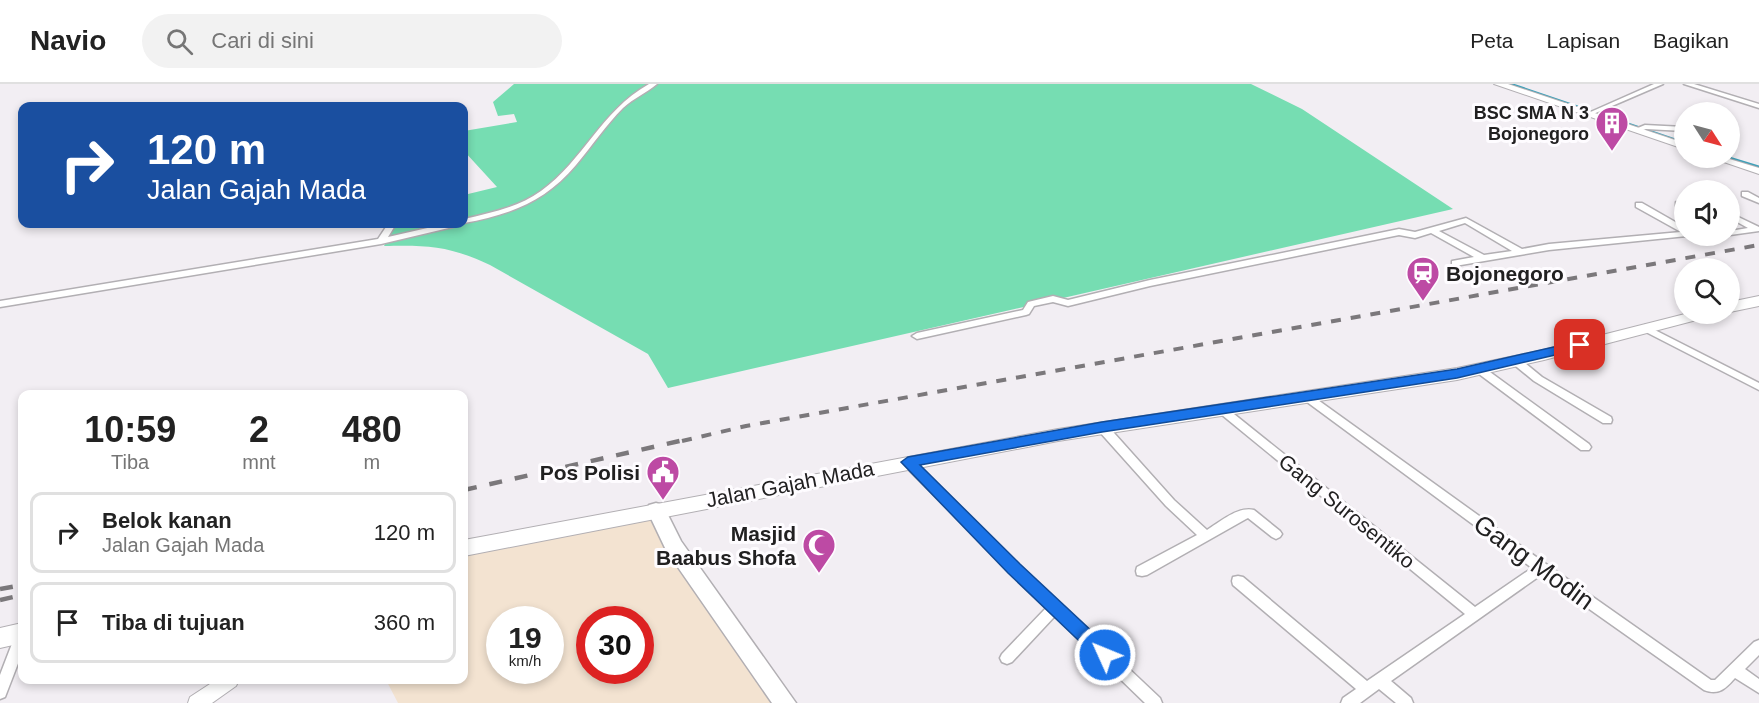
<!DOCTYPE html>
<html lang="id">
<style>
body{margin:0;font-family:Helvetica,sans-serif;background:#f2f2f2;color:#222;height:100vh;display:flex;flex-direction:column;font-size:22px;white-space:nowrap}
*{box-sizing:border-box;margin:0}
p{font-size:20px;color:#767676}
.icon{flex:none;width:33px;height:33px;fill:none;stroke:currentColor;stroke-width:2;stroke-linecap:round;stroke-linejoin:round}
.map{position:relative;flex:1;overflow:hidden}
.side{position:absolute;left:18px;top:306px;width:450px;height:294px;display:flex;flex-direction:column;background:#fff;border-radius:12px;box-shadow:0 3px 9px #0003}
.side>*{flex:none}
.banner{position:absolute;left:18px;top:18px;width:450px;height:126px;border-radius:12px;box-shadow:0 3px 9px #0003;background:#1a4fa0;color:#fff;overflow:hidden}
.needle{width:39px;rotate:126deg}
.controls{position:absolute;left:1674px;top:18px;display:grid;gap:12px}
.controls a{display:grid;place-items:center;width:66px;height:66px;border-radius:50%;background:#fff;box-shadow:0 3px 9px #0003;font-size:30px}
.speed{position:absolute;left:486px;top:522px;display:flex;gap:12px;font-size:30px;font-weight:700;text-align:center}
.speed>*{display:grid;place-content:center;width:78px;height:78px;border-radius:50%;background:#fff;box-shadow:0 3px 9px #0003;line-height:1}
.speed small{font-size:15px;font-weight:400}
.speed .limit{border:9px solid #d22;background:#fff;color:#111}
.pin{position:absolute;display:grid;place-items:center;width:51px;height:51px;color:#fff;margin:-26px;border-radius:12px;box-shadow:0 3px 9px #0006}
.me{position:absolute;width:66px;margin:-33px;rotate:314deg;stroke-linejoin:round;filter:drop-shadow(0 0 4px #0008)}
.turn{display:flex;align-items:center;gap:21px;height:126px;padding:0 30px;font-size:27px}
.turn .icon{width:78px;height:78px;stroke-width:2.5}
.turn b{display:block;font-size:42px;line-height:51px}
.eta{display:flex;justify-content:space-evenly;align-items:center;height:102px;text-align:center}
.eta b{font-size:36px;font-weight:700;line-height:42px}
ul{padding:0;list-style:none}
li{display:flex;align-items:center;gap:18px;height:81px;margin:0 12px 9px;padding:0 18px;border:3px solid #e0e0e0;border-radius:12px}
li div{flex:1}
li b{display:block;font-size:22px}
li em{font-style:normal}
header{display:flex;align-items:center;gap:36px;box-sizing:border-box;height:84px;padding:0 30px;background:#fff;border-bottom:2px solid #e0e0e0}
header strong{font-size:28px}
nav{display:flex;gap:33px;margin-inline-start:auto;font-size:21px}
.search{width:420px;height:54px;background:#f2f2f2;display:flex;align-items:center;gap:15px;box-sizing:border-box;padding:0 21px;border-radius:33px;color:#767676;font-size:22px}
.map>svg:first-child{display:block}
.industrial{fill:#f3e3d1;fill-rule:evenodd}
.green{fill:#76ddb2}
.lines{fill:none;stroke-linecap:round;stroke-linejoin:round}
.stream{stroke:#3fa1b9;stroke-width:3}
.minor-casing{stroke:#b2afb3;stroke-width:3}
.tertiary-casing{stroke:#b2afb3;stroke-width:2}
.secondary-casing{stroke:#b2afb3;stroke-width:2}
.primary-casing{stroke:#b2afb3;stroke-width:3}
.trunk-casing{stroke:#b2afb3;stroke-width:2}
.minor{fill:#fff;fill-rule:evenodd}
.tertiary{fill:#fff;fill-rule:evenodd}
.secondary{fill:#fff;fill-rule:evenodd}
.primary{fill:#fff;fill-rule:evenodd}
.trunk{fill:#fff;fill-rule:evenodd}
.rail-far1{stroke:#7b787b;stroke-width:4;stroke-dasharray:10 10;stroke-linecap:butt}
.rail{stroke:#7b787b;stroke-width:4.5;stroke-dasharray:13 13;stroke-linecap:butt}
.route{fill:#1a73e8;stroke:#114b97;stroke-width:1.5}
.labels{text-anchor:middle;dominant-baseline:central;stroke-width:6;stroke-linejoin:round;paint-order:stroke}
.far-poi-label{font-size:18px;font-weight:bold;fill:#212021;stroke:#fefcff;text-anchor:end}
.poi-label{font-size:21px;font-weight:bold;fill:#212021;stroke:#fefcff;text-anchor:end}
.street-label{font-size:21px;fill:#212021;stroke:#fefcff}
.near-street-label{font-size:26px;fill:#212021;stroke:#fefcff}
</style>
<header>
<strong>Navio</strong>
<div class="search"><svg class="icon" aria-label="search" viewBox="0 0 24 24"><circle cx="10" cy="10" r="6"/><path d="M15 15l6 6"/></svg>Cari di sini</div>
<nav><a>Peta</a><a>Lapisan</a><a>Bagikan</a></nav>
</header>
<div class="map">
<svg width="1759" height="619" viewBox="0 0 1759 619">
<rect width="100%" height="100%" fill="#f2eef3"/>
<path class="industrial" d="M656,426L794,619H398L386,596H464V464ZM500,536H550V586H500ZM590,536H640V586H590Z"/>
<path class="green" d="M514,0H1251L1302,25L1453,125L668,304L648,270L490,181C450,162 428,161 384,162L396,140H464V111L497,103L464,67V47L517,38L514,30L498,32L493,18Z"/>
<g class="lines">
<path class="stream" d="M1510,0L1684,59
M1729,74L1759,83"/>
<g class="minor-casing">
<path id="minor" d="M649,0H657C646,9 634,14 623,24C606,41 592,62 576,81C545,118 509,131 464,139V135C490,129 519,123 541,107C584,76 600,28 649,0Z
M1654,0H1663L1591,31L1586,30Z
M1684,0H1694L1759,20V24Z
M1645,41L1684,43V47L1646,45L1637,48L1633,46Z
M1742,108H1748L1759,114V119L1742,112Z
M1676,118H1684V122H1676Z
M1636,119H1642L1684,143V152H1687L1549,166L1455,182L1452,181V177L1474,173L1431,149L1415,154L1399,151L1150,202L1068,222L1053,218L1034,222L1029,230L1026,231L917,255L912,252L917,249L1023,226L1028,218L1053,212L1068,216L1150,196L1399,145L1415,148L1466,134L1522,165L1549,160L1681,148L1636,123ZM1465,139L1512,167L1484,171L1439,147Z
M1730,129L1759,143V147L1730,151V147L1748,144L1730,134Z
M388,140H396L388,153L445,140H458L457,142L381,160L0,223V217L378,155Z
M1645,241L1759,299V306L1642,246L1640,244Z
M1516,274L1520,275L1542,293L1611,333L1612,336L1611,339H1603L1534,297L1512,279L1511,277Z
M1479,282L1483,283L1589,360L1591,363L1589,366H1581L1475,287L1474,285L1475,283Z
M1307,310L1311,311L1546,480L1711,596H1715L1754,558L1759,556V571L1745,585L1759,595V609L1735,594C1726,604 1719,612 1704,606L1541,491L1391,597L1411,614L1413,619H1396L1379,605L1360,619H1341L1343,614L1356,605L1233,501L1232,497L1233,493L1238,492L1243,493L1367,597L1465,530L1216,326L1215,324L1216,322H1224L1475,523L1532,484L1303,315L1302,313L1303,311Z
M1102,339L1106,340L1174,416L1207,446C1220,438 1238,422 1254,426L1280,447L1282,450L1280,453L1276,455L1272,453L1248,434L1246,435L1147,491L1142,492L1137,491L1136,487L1137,483L1197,451L1166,422L1098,346L1097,343L1098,340Z
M908,374L912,375L1019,481L1160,614L1162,619H1145L1055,532L1012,578L1007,580L1002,578L1000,574L1002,570L1046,524L904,381L902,378L904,375Z
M22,546V569L5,613L0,615V591L15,552L17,548Z"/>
</g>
<g class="tertiary-casing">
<path id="tertiary" d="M216,596H239L236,602L212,619H188L190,613Z"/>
</g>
<g class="secondary-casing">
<path id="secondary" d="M1494,0H1508L1684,59V65Z
M1712,74H1726L1759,84V90Z"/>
</g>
<g class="primary-casing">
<path id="primary" d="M656,419L663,421L681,457L796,619H772L666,466L647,426L649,421Z"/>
</g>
<g class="trunk-casing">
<path id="trunk" d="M1759,212V222L1730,228V218Z
M1685,230H1710L1708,233L1544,276L1457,296L1058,357L464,472V456L1058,345L1457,284L1543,266Z
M22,539V559L0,564V544Z"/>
</g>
<use href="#minor" class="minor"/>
<use href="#tertiary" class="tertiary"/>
<use href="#secondary" class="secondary"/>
<use href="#primary" class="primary"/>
<use href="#trunk" class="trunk"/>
<path class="rail-far1" d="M682,357L746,342L1759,161"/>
<path class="rail" d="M464,406L688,355
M0,505L22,501
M0,516L22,511"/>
</g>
<path class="route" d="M1580,257L1585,258L1587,261L1585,264L1457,294L1102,348L920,381L1020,480L1112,566L1114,571L1112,576L1105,579L1099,576L1008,489L901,378L908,373L1102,338L1457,285Z"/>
<defs>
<g id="building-pin" transform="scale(1.725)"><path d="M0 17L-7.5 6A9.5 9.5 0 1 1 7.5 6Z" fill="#bd4aa4" stroke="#fefcff"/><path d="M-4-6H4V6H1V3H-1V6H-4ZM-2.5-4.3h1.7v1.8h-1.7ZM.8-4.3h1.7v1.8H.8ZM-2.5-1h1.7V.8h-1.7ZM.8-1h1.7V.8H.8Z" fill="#fff"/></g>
<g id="station-pin" transform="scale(1.725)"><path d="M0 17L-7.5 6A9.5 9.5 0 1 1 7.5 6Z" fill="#bd4aa4" stroke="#fefcff"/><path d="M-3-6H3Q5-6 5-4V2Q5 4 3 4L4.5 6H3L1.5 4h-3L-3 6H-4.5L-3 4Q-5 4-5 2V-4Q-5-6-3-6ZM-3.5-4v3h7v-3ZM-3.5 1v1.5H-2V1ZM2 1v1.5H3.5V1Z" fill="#fff"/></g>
<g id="civic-pin" transform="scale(1.725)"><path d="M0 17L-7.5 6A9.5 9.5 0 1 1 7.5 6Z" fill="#bd4aa4" stroke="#fefcff"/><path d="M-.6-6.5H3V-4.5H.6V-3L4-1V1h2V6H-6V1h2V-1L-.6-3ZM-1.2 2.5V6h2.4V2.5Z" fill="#fff"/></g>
<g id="mosque-pin" transform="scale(1.725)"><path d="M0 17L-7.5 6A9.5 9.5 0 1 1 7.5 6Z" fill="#bd4aa4" stroke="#fefcff"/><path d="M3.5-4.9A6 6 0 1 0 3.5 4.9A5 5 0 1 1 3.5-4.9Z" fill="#fff"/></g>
</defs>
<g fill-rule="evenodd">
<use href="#building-pin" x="1612" y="39"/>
<use href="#station-pin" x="1423" y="189"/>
<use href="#civic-pin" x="663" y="388"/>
<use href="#mosque-pin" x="819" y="461"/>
</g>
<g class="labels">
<g class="far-poi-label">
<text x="1589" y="29">BSC SMA N 3<tspan x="1589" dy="21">Bojonegoro</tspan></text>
</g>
<g class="poi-label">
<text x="1446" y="189" text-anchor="start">Bojonegoro</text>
<text x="640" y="388">Pos Polisi</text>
<text x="796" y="449">Masjid<tspan x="796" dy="24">Baabus Shofa</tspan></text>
</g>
<g class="street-label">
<text transform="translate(790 400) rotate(-11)">Jalan Gajah Mada</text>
<text transform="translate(1347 427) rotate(39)">Gang Surosentiko</text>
</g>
<g class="near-street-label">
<text transform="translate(1534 478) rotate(36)">Gang Modin</text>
</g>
</g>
</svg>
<div class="controls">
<a><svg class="needle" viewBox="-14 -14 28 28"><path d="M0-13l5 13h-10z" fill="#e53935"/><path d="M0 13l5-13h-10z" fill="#767676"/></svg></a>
<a><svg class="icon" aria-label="sound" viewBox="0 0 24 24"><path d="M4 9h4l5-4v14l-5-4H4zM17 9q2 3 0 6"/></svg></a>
<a><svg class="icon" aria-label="search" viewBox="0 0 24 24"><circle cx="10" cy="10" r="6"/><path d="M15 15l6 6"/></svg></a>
</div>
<div class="speed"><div>19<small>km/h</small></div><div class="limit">30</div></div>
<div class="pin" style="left:1580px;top:261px;background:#d93025"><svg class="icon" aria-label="arrive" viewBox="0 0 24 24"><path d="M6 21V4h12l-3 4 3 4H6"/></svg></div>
<svg class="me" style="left:1105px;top:571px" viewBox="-20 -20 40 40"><circle r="17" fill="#1a73e8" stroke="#fff" stroke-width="3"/><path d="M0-11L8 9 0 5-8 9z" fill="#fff"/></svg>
<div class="banner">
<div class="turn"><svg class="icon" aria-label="right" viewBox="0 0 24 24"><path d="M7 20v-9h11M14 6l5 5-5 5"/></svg><div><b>120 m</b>Jalan Gajah Mada</div></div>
</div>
<section class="side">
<div class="eta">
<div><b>10:59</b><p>Tiba</p></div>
<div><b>2</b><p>mnt</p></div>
<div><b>480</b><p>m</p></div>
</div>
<ul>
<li><svg class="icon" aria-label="right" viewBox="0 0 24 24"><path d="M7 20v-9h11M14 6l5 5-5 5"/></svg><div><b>Belok kanan</b><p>Jalan Gajah Mada</p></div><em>120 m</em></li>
<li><svg class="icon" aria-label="arrive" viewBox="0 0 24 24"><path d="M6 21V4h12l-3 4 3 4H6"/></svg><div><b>Tiba di tujuan</b></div><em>360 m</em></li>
</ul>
</section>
</div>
